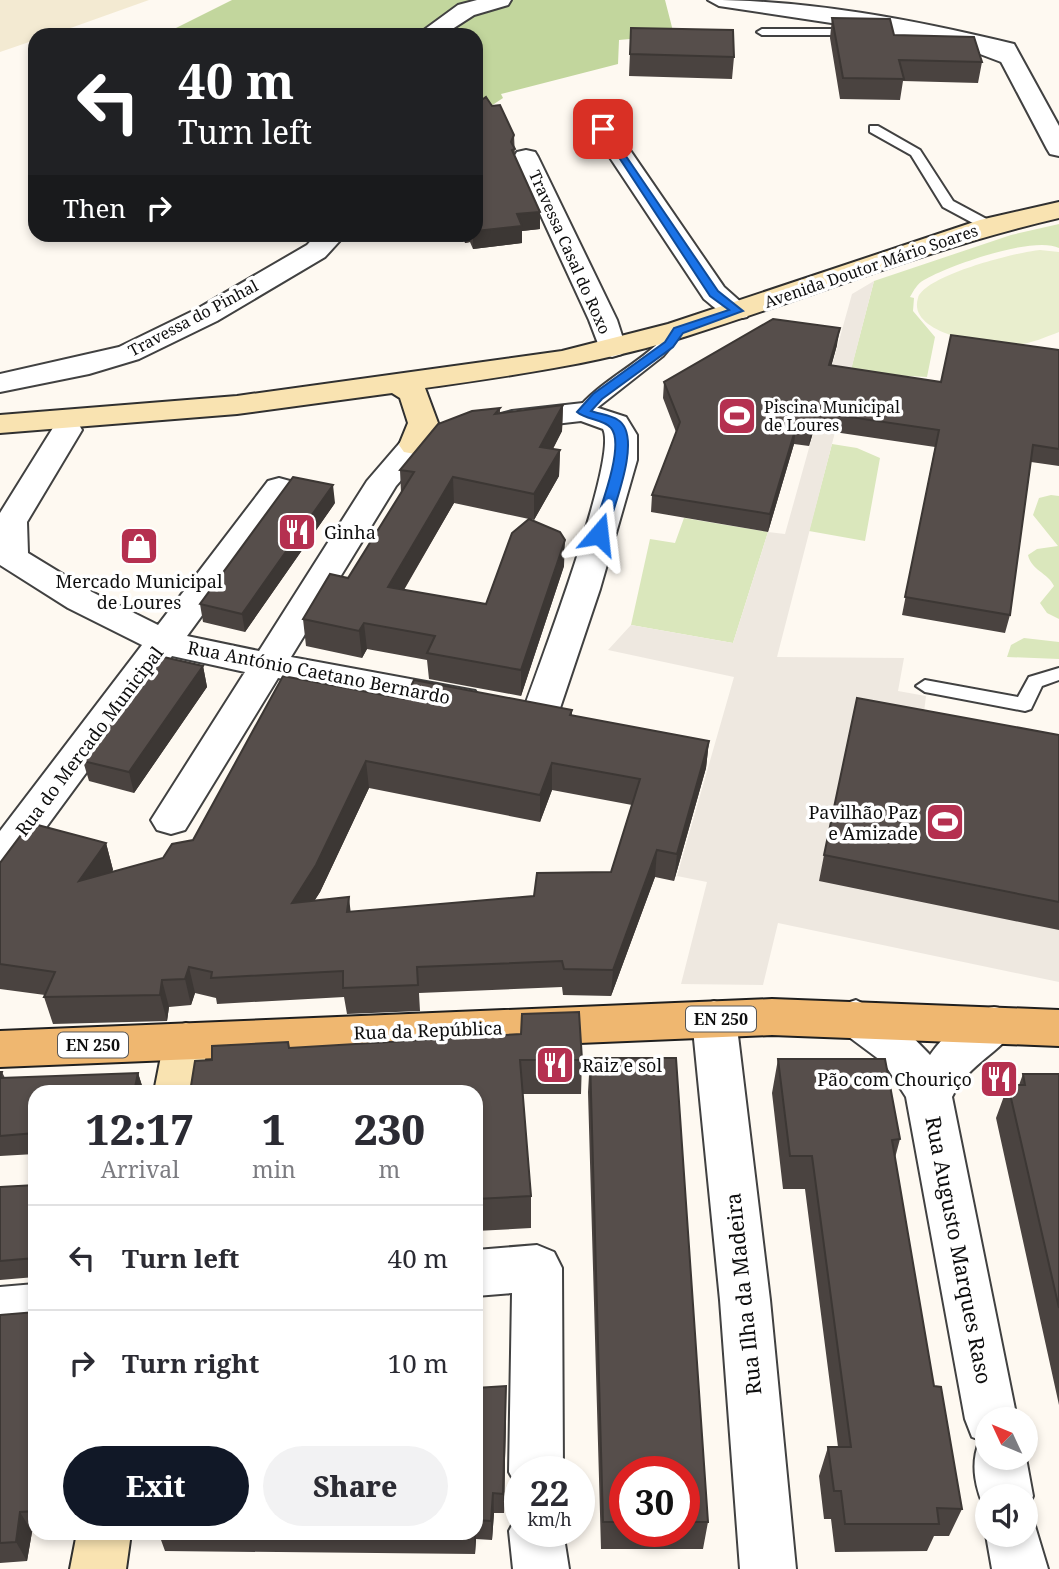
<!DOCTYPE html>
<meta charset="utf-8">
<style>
body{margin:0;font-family:"Noto Serif",serif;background:#f2f2f3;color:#2b2b33;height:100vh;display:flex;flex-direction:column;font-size:26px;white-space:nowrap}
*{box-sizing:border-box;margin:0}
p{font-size:23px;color:#7c7c81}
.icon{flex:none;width:38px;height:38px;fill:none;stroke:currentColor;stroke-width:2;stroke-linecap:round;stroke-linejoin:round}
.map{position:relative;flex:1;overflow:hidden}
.details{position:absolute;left:28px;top:1085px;width:455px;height:455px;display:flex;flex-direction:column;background:#fff;border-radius:21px;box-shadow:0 4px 10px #0003}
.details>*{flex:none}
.banner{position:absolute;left:28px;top:28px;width:455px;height:214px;border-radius:21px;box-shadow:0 4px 10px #0003;background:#202124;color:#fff;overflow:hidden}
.needle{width:46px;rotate:314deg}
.controls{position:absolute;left:975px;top:1407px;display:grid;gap:14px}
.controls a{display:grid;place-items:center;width:63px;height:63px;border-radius:50%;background:#fff;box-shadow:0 4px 10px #0003;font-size:35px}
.speed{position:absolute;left:504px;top:1456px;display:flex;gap:14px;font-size:35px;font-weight:700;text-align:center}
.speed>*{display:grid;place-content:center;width:91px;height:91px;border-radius:50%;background:#fff;box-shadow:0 4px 10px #0003;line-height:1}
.speed small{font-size:18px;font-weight:400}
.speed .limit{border:10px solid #d22;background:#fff;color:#111}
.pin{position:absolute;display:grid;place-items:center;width:60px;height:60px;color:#fff;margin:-30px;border-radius:14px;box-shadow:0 4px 10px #0006}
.me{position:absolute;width:77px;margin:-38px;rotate:17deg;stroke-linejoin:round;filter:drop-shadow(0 0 5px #0008)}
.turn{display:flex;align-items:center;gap:24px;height:147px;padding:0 35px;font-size:32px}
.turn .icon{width:91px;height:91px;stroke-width:2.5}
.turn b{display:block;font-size:49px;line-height:60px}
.then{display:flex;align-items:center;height:66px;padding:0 35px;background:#0003;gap:14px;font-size:26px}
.eta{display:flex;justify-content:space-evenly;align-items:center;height:119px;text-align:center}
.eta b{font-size:42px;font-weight:800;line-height:49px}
.cta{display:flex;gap:14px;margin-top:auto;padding:14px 35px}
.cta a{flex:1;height:80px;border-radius:42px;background:#111827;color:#fff;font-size:28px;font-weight:800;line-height:80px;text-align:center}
.cta a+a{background:#f2f2f3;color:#2b2b33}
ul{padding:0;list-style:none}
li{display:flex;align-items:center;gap:21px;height:105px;padding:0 35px;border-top:2px solid #e1e1e2}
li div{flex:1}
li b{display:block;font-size:26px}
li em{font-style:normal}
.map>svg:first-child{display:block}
.farmland{fill:#f3ead2}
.green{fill:#dae7bc}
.forest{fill:#c2d69d}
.pitch{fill:#e9eece}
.plaza{fill:#eee8e0}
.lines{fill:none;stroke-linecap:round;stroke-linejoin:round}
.lane-casing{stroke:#414141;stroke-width:4}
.street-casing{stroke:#414141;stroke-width:4}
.secondary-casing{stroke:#303030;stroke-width:4}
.primary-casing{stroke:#1f1f1f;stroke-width:4}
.lane{fill:#fff;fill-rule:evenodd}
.street{fill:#fff;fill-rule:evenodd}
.secondary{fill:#f9e3b1;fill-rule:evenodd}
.primary{fill:#efb770;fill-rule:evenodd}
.wall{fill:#4a4340;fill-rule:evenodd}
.shaded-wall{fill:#3c3734}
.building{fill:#564e4b;stroke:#3c3734;stroke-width:2;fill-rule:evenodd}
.route{fill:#1a73e8;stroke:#114b97;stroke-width:2}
.labels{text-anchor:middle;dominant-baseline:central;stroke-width:7;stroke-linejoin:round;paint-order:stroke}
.far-street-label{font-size:16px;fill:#0e0e0e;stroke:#fff}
.far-poi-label{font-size:16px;fill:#0e0e0e;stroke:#fff;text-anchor:start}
.shield{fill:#fff;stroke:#565656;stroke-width:2}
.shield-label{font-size:16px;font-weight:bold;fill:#0e0e0e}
.poi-label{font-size:18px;fill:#0e0e0e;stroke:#fff;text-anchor:start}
.street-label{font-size:18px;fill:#0e0e0e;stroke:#fff}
.near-street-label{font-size:21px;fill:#0e0e0e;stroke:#fff}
</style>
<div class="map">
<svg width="1059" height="1569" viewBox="0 0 1059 1569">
<rect width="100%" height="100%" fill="#fef9f1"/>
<path class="farmland" d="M0,0H149L51,35H35V40L0,52Z"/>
<path class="green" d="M1059,224V248C1034,235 948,266 924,280C917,284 914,290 910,297L914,298L913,311L935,337L927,377L850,373L874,281L1011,235Z
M832,444L857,448L880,458L865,541L809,531Z
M1051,495L1059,496V619L1047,613L1040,603L1054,586C1048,573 1031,570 1028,555L1037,549L1058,546L1033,515L1039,498Z
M684,518L768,532L733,643L631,625L650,539L675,543Z
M1024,638L1059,642V659L1007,657L1011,645Z"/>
<path class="forest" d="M232,0H665L674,35L619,40L618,64L501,94L503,98L476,116V35H162Z"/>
<path class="pitch" d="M1040,250L1059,252V332C1046,337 1032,343 1018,345C995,347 906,336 918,298C925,275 1017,252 1040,250Z"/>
<path class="plaza" d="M874,281L777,657L904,658L898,691L926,696L924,712L1059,930V982L778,923L763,985L681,984L707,882L677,876L734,677L608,650L631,625L733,643L768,532L785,534L852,294Z"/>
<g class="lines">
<g class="lane-casing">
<path id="lane" d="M882,29L927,39L921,42L882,35H762L757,32L762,29Z
M958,43L987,49L1023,65L1017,68L980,54L954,48V44Z
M870,126H878L920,150L953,201L994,223V229H984L943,207L911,155L870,132Z
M678,326L685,330L663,356L588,415H578L575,412C602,378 646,362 673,327Z
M1059,668V680L1042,686L1031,709L1025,711L925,692L916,686L925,680L1018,697L1029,677Z"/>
</g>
<g class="street-casing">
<path id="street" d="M477,0H511L508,5L474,15L443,35H417L458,5Z
M708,0C810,0 915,20 1014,44L1059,126V156L1050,154L1047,149L997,54L858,27L719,6Z
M603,122L612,124L724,287L751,311L747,317C728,322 718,310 704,299L591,129L594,124Z
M526,150L535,152L538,157L617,320L626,348L622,354L612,357L602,354L589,320L514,157L517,152Z
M317,234H346L325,257L217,321L139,359L89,374L0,392V374L119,347L197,309L307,245Z
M583,403L626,417L637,435V460L600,589L558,714L553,723L540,727L527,723L522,714C536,673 619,457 603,429L581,421L512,429L501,426L497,420L501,414L512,411Z
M67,421L78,423L82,430L27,522L28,553L92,592L158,625L268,481L279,478L290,481L295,488L187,636L259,651L367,481L404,438L453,422L464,424L468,431L464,438L426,452L396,486L291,657L475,691L480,700L475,709L462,713L278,678L185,830L171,834L157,830L151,820L245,672L172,656L14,871L0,875V831L142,645L68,608L0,565V513L56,423Z
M856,1000L897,1021L930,1055C942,1037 971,1009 994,1007C999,1007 1006,1011 1010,1012L1017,1025C1003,1052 969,1062 952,1097L1017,1419H987V1458H1026L1033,1496L1026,1513L1032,1516L1048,1569H992L986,1535L987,1531V1535H1026V1496H987V1515C976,1490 969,1465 980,1440L972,1437L965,1419L906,1097L884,1063L841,1031L834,1018L841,1005Z
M714,1001L729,1006L736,1019L770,1300L796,1569H740L720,1300L692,1019L699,1006Z
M537,1245L554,1252L562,1268L563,1472H520V1492L509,1472L512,1293L476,1296V1250Z
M35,1284V1330L0,1333V1287Z
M520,1510V1531H563L569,1569H513L509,1531Z"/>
</g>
<g class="secondary-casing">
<path id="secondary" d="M1059,202V218C933,247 813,296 690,335C604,363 515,375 425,388L438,423L426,452L415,454L404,452L399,445L408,423L400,398L392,393L237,414L0,433V415L237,396L562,351L668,324L980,220Z
M186,1023L202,1028L208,1041L200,1092H154L164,1041L170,1028Z
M77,1533H131L126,1569H70Z"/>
</g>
<g class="primary-casing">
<path id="primary" d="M772,999L1059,1010V1046L772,1035L0,1067V1031Z"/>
</g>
<use href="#lane" class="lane"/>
<use href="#street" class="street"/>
<use href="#secondary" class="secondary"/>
<use href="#primary" class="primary"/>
</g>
<path class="wall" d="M832,18L894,35L982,62L978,83L903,81L900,100L840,99L830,38Z
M631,28L734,57L732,79L629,76Z
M514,135L515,156L540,212V229L522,231V243L473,249L470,242L465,243L461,234H476Z
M837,345L831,366L941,382L1059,350V466L1031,462L1010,615L1005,633L902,615L935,447L814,429L809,446L794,444L768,532L651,512L652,495L676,432L663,398L664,382Z
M563,405L562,431L553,449L560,450L559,476L534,520L530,519L564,566L521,696L429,679L427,660L367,649L362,658L306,646L303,619L348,578L401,493L400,470L500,408V413ZM454,503L529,519L486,604L404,590Z
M335,503L245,632L203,622L200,604Z
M203,666L207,687L134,793L89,781L83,761Z
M405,699L572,710V716L709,741L706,768L674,881L655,877L611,996L563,995L562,987L419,993L420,1011L347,1014L344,997L217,1004L216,998L195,993L191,1005L169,1007L167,1021L53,1024L44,997L45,995L0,989V863L106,843L113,870L111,872L163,858L193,840ZM369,788L540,822L552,790L632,805L611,872L534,896L351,912L314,901L320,892Z
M1059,735V930L819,881L824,855Z
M289,1048L582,1060L581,1094H523L531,1196V1228L476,1231V1092L212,1060Z
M590,1058L708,1522L703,1549H601L588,1092ZM625,1472H684V1531H625Z
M778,1059L900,1139L895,1158L934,1386L962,1509L949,1536H934L927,1551L835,1552L831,1519H824L819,1476L828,1447H838L805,1189H783L772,1093Z
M0,1072H2L5,1078L138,1073L144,1092H35V1154L0,1156Z
M1023,1074H1059V1405L996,1118L1008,1085H1019Z
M35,1185V1277L0,1280V1187Z
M35,1312V1532H32L27,1561L0,1563V1315Z
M476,1388L506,1407L504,1513H494L492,1540L476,1539L475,1554L165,1551L161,1540H160L157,1533H476Z"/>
<path class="shaded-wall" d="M540,212V229L522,231V243L473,249V234H476V231L517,214Z
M465,234H470V242L465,243Z
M840,328L837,345L827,382L829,365Z
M563,405L562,431L540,473V447Z
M816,412L814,429L809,446L811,429Z
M796,427L794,444L768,532L770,514Z
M560,450L559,476L534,520V494Z
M453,477L454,503L390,613L388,587Z
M333,485L335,503L245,632L242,614Z
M565,540L564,566L521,696V670Z
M364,623L367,649L362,658L359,631Z
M203,666L207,687L134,793L129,772Z
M709,741L706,768L674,881L677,854Z
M366,761L369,788L320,892L296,930L292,903Z
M552,763V790L540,822V795Z
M106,843L113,870L87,908L79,881Z
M657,850L655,877L611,996L613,970Z
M349,897L352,924L347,912Z
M189,967L195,993L191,1005L185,979Z
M162,980L169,1007L167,1021L160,995Z
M138,1073L144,1092H134Z
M506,1386V1407L504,1513L503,1494Z
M493,1493L494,1513L492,1540L491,1521Z
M20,1512L32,1532L27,1561L16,1542Z
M474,1533H475L476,1539L475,1554Z"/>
<path class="building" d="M832,18L890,19L894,35L974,37L982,62L899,60L904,79L843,78Z
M631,28L733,30L734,57L630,54Z
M486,97L492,106L500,105L514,135L511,142L515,149L512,150L540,212L517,214L522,226L476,231V104Z
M773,319L840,328L829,365L941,382L951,335L1059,350V449L1033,445L1010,615L905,597L939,430L816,412L811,429L796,427L770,514L652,495L680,422L664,382Z
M563,405L540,447L560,450L534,494L453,477L388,587L486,604L512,533L529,519L560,532L565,540L521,670L427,653L435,636L364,623L359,631L303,619L330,574L348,578L414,472L400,470L438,424L472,411L500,408L495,414Z
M293,477L333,485L242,614L200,604Z
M159,656L203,666L129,772L83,761Z
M283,676L405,699L414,680L572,710L570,715L709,741L677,854L657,850L613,970L564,969L562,961L417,967L418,985L343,988V971L211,978L212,972L189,967L185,979L162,980L160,995L44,997L55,972L0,964V863L30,823L106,843L79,881L163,858L172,844L193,840ZM366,761L540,795L552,763L640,779L611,872L537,873L534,896L347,912L349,897L292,903L316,865Z
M857,698L1059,735V902L824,855Z
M579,1012L582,1060H520L531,1196L476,1199V1092H190L195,1061L212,1060V1046L288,1042L289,1048L521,1034L522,1014Z
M590,1058H676L708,1522H684V1472H625V1522H603Z
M778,1059H885L900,1139L892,1140L934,1386L941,1387L962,1509L937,1508L939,1524H845L841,1491H834L828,1447H851L812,1156H790Z
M0,1072H2L0,1078L138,1073L134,1092H35V1133L0,1136Z
M1023,1074H1059V1308L1008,1085H1025Z
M35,1185V1258L0,1261V1187Z
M35,1312V1511L20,1512L16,1542L0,1543V1315Z
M506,1386L503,1494L493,1493L491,1521L476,1520V1388Z
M275,1533H474V1535Z"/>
<path class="route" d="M599,127H606L718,291L743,311L683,333L673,347L602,399L591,411C599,414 611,415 618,420C644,436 612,511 606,534L599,539L592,534C598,514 626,445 611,428C604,419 586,420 577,412L593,394L665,342L674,328L729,310L710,296Z"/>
<defs>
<g id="stadium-square" transform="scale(2.0125)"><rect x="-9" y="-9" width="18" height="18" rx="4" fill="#b53050" stroke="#fff"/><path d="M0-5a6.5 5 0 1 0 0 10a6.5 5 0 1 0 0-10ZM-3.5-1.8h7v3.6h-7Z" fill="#fff"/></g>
<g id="restaurant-square" transform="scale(2.0125)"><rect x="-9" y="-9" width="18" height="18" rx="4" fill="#b53050" stroke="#fff"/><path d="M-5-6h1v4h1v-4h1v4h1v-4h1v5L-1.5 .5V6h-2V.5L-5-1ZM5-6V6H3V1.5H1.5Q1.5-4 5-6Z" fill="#fff"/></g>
<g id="shop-square" transform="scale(2.0125)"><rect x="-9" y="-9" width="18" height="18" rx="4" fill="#b53050" stroke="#fff"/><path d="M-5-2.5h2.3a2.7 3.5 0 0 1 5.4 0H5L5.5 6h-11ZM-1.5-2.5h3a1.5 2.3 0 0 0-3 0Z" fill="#fff"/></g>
</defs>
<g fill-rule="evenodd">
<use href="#stadium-square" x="737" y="416"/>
<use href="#restaurant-square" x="297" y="532"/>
<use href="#shop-square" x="139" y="546"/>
<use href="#stadium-square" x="945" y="822"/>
<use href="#restaurant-square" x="555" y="1065"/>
<use href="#restaurant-square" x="999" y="1079"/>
</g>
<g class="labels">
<g class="far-street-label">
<text transform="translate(570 252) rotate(66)">Travessa Casal do Roxo</text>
<text transform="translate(871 266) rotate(-19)">Avenida Doutor Mário Soares</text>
<text transform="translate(193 318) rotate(-28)">Travessa do Pinhal</text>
</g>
<g class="far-poi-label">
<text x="764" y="407">Piscina Municipal<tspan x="764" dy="18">de Loures</tspan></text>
</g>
<g class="shield">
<rect x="686" y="1006.5" width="70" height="25" rx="5"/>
<rect x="58" y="1032.5" width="70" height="25" rx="5"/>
</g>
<g class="shield-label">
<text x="721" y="1019">EN 250</text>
<text x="93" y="1045">EN 250</text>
</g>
<g class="poi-label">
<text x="324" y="532">Ginha</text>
<text x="139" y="581" text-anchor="middle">Mercado Municipal<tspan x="139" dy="21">de Loures</tspan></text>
<text x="918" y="812" text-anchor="end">Pavilhão Paz<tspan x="918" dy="21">e Amizade</tspan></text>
<text x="582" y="1065">Raiz e sol</text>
<text x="972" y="1079" text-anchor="end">Pão com Chouriço</text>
</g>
<g class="street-label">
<text transform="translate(319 672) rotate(11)">Rua António Caetano Bernardo</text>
<text transform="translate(89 741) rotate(-53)">Rua do Mercado Municipal</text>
<text transform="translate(428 1030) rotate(-2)">Rua da República</text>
</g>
<g class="near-street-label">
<text transform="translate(959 1250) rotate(79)">Rua Augusto Marques Raso</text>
<text transform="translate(743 1294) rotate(-96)">Rua Ilha da Madeira</text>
</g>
</g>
</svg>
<div class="controls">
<a><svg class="needle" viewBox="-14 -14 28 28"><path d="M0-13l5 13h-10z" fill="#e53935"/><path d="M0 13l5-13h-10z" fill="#7c7c81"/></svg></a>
<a><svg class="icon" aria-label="sound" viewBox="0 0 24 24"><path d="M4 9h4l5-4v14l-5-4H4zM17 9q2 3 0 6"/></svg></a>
</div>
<div class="speed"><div>22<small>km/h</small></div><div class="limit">30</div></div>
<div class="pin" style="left:603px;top:129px;background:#d93025"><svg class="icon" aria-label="arrive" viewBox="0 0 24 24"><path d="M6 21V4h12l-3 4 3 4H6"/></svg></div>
<svg class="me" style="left:599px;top:534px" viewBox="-20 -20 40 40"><path d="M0-17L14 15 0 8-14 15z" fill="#1a73e8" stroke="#fff" stroke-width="4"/></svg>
<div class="banner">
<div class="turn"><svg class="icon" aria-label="left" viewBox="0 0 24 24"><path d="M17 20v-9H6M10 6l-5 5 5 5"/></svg><div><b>40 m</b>Turn left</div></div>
<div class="then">Then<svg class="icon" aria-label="right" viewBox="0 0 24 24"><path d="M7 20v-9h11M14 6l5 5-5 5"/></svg></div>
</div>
<section class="details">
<div class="eta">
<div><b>12:17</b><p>Arrival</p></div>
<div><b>1</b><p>min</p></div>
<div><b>230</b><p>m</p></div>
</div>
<ul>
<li><svg class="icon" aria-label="left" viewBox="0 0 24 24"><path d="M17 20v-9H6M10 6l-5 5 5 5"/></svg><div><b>Turn left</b></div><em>40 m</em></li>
<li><svg class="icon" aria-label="right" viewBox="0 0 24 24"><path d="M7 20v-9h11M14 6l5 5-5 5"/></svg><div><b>Turn right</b></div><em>10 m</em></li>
</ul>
<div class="cta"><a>Exit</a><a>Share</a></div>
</section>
</div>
